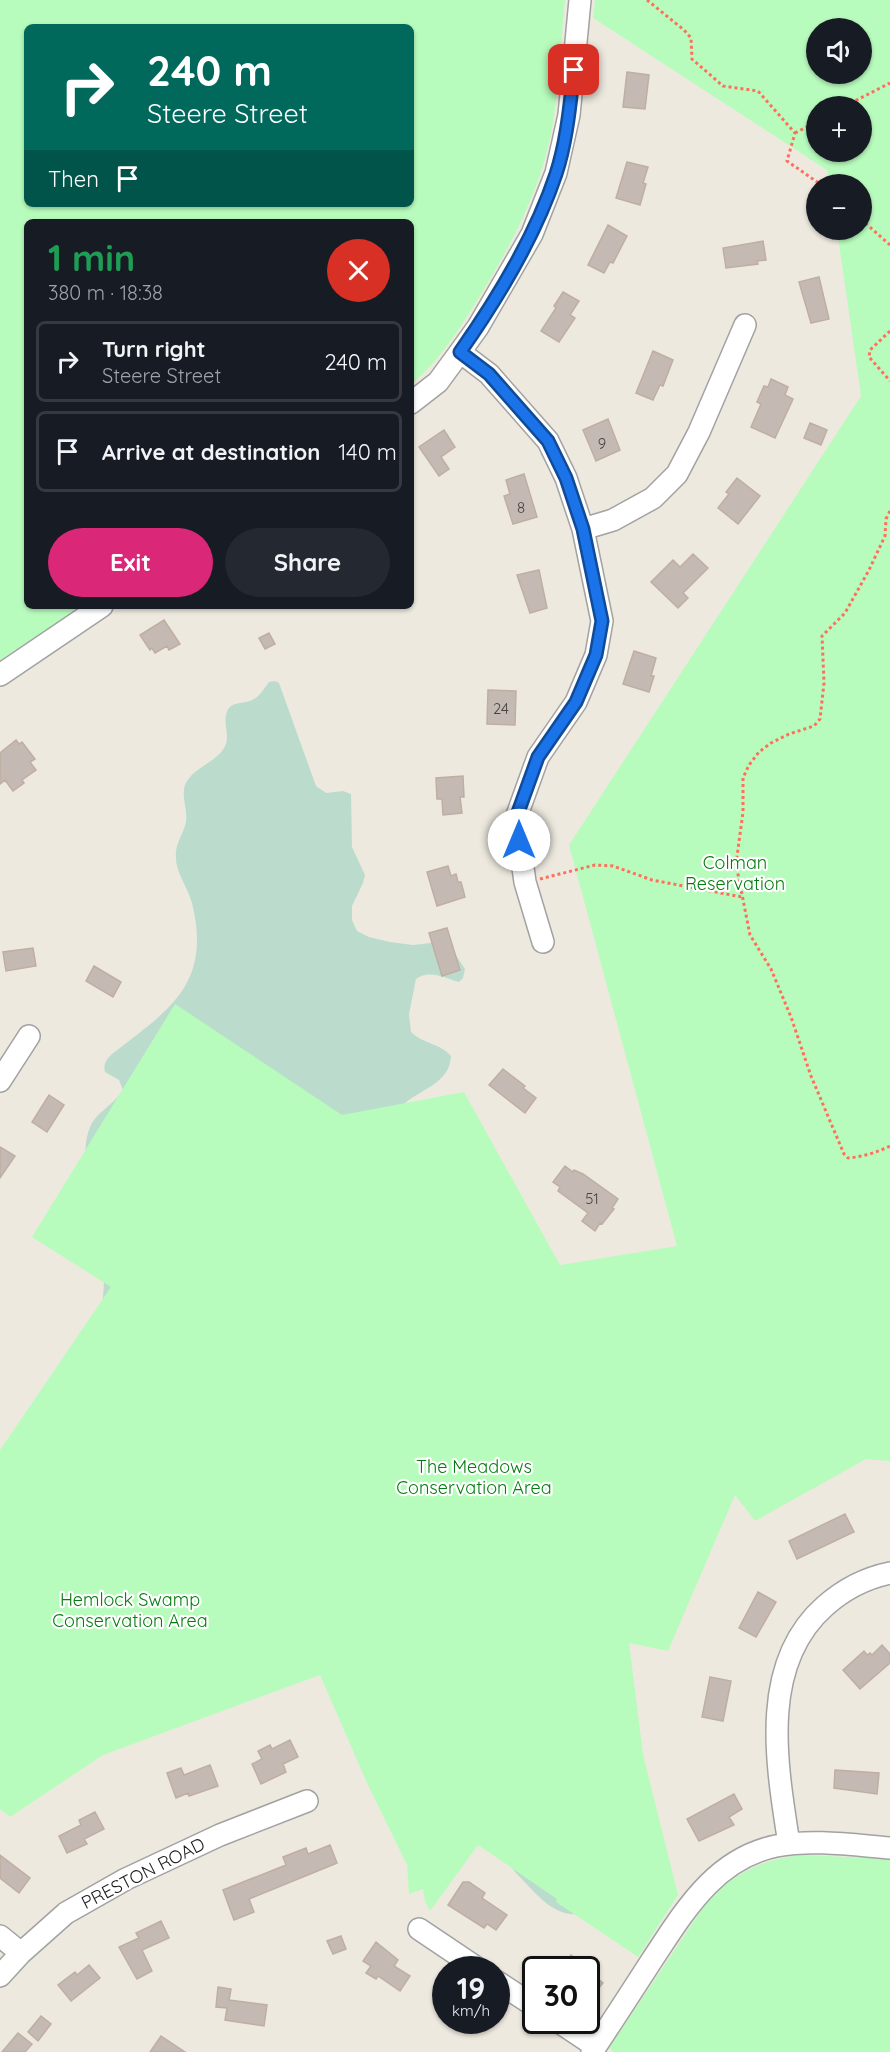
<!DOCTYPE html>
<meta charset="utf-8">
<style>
body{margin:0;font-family:Quicksand,sans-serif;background:#242831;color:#f1f3f6;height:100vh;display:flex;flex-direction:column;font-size:22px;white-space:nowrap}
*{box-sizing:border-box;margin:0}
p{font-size:20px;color:#9ea1a6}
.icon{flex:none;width:33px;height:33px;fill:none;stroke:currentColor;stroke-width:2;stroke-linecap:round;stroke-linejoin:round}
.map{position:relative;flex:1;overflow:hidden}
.sheet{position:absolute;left:24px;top:219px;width:390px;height:390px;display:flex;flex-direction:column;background:#171b24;border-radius:9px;box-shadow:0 2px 4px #0004}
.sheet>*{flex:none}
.guide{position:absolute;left:24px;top:24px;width:390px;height:183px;border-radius:9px;box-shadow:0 2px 4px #0004;background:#00695c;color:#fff;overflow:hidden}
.tools{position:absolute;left:806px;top:18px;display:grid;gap:12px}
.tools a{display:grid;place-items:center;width:66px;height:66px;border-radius:50%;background:#171b24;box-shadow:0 2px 4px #0004;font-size:30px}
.speed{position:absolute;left:432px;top:1956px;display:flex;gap:12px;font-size:30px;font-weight:700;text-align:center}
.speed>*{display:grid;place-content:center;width:78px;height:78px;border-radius:50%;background:#171b24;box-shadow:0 2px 4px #0004;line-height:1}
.speed small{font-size:15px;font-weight:400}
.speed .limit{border:3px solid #111;border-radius:9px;background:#fff;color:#111}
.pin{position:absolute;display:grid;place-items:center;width:51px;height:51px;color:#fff;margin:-26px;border-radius:12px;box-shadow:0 3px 9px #0006}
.me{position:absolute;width:66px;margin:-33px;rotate:0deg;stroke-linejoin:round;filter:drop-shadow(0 0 4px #0008)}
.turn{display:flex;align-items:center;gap:21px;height:126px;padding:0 24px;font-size:27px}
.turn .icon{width:78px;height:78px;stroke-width:2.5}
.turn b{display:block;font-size:42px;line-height:51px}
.then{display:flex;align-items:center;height:57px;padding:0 24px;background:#0003;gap:12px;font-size:22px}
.round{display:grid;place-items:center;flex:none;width:63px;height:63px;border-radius:32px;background:#242831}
.summary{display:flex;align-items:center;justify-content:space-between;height:102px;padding:0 24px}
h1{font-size:36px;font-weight:700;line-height:45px;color:#1e9e55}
.primary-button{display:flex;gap:12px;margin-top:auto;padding:12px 24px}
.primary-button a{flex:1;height:69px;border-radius:36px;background:#db2777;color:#fff;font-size:24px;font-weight:700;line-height:69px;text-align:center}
.primary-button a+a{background:#242831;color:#f1f3f6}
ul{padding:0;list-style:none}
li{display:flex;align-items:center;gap:18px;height:81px;margin:0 12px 9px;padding:0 12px;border:3px solid #363941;border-radius:9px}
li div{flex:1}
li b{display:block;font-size:22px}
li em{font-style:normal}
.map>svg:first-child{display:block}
.wetland{fill:#bbdccd}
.park{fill:#b8fcbd;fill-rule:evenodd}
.building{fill:#c5bab3;stroke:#bfaea1;stroke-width:1.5}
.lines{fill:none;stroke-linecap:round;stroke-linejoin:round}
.minor-casing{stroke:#a2a2a2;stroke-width:24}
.path{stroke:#ff6f5e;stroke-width:3;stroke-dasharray:3 3;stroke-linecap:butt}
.minor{stroke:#fff;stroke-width:21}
.route-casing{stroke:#114b97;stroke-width:15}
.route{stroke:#1a73e8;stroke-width:10}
.labels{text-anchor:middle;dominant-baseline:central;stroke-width:4.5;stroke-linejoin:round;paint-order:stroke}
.number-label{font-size:15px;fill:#464341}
.park-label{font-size:18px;fill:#067c10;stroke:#fff}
.street-label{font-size:18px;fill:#1b1b1b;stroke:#fff}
</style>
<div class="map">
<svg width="890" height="2052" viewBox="0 0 890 2052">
<rect width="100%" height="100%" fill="#ede9df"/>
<path class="wetland" d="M275,681L279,683L316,786L326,793L343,791L351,794L352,847L365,875L363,883L352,906V920L357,931L369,937L390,942L413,945L439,942L455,954L465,969L463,978L459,982C445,978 429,969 416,979L409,1014L411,1032C423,1044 440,1043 451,1056C450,1083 421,1089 404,1104C390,1116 377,1130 364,1143L595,1913C587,1913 578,1915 570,1914C548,1911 531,1888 516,1873L103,1313C102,1289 107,1264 105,1240C102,1203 75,1164 90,1127C97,1111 114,1105 123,1090L119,1080L105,1072C103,1064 106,1060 112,1054C169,1010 212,984 192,903C187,885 174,871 176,852C177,841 184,832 186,822C188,810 181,797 185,785C192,768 215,763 224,748C232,735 220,720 229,708C235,701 247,704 254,699C260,696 265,687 269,682Z"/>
<path class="park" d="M0,0H565C561,41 559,83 553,123C542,188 512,244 478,299C458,331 440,360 411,385V222H27V606H82L0,660ZM27,27H411V204H27Z
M595,0H890V1461L866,1459L755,1521L735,1495L668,1651L629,1643L643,1754L678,1895L638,1957L556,1902L557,1899L478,1845L430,1911L425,1901L423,1889L409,1894L407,1865L367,1783L320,1675L103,1755L10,1817L0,1809V1450L111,1287L32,1237L175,1004L342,1115L464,1092L560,1265L677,1246L569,845L861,396L837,230H861V184H830L827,170L593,18ZM816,28H861V74H816ZM816,106H861V152H816Z
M803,1855L890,1859V2052H614L609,2048L702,1909C728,1875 761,1859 803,1855Z"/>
<path class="building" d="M627,72L649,75L645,109L623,107Z
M627,162L648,167L643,183L646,184L640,205L616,198Z
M608,225L627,236L613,263L610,262L604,273L588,265Z
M763,241L766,260L757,261L758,264L726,268L723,248Z
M819,277L829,319L811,323L799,282Z
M563,292L579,301L570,315L575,318L559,342L541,331L556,308L554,306Z
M653,351L673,360L663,386L660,385L653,400L636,393Z
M771,379L788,387L785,395L793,399L775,438L751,427L761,404L757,402L764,386L768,387Z
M608,419L620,450L596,461L583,430Z
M810,423L827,430L821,445L804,438Z
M444,430L455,447L441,457L449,469L439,476L419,447Z
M524,474L537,517L513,524L504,496L510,494L506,480Z
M737,478L760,496L738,524L718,508L729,494L726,492Z
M693,554L708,568L683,593L688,598L678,608L651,582L673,560L680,567Z
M539,570L547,608L530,613L517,575Z
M164,620L180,644L169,650L167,646L155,653L152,648L150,650L140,635Z
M269,633L275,644L265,649L259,638Z
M634,651L656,658L651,676H654L649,692L623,684Z
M488,690L516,691L515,725L487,724Z
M16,740L19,744L22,742L35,759L30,762L36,770L22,780L24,783L13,791L5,780L0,784V753Z
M463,776L464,797H460L462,813L443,815L442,799H437L436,778Z
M448,866L451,876L456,874L458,882H461L465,897L437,906L427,872Z
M447,928L460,970L442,976L429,933Z
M33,948L36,966L6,971L3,952Z
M94,966L121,982L113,997L86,981Z
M503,1069L525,1086L523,1088L536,1098L525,1113L489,1085Z
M49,1095L64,1105L47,1132L32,1122Z
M0,1147L15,1156L0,1178Z
M565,1166L573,1172L574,1170L583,1174L618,1199L612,1208L614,1209L602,1224L600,1223L595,1231L582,1221L588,1213L558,1191L560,1187L553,1182Z
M845,1514L854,1532L797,1559L789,1541Z
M758,1592L776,1602L756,1637L739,1628Z
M882,1645L890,1654V1663L860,1689L843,1670L864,1651L867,1655L870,1653L872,1655Z
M710,1677L731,1681L723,1721L702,1717Z
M290,1740L298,1757L283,1764L286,1772L261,1784L252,1764L262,1759L258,1751L270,1745L272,1749Z
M210,1765L218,1786L189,1796L188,1793L176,1798L167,1773L181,1768L184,1775Z
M835,1770L879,1773L877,1794L834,1788Z
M734,1794L742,1809L729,1817L734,1825L699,1841L687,1819Z
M95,1812L104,1829L84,1839L87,1844L67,1853L59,1836L81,1825L79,1820Z
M330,1845L337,1863L249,1899L254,1912L234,1920L223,1890L286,1865L283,1857L306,1848L308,1854Z
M0,1855L30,1878L19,1893L0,1878Z
M463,1882H469L485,1893L482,1898L507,1915L496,1930L487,1924L484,1928L448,1905Z
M161,1921L169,1938L142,1950L152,1971L137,1979L119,1947L139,1938L136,1933Z
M341,1936L346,1949L333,1954L327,1941Z
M376,1942L398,1960L394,1966L410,1976L400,1991L378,1976L376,1979L366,1973L371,1966L363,1961Z
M571,1955L590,1970H560Z
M89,1965L100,1978L71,2001L58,1985L75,1972L77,1975Z
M586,1970L603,1983L586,2004Z
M218,1987L231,1989L229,2000L267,2005L264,2026L225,2020L227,2008L216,2007Z
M41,2016L51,2024L38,2041L28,2032Z
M18,2033L32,2044L25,2052H2Z
M161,2036L185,2052H150Z"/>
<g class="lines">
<g class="minor-casing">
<path id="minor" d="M460,352L489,374L548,441L566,478L583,529L602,621L596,655L576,702L538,757L516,818L525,882L543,942
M411,403L438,382L460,352L478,327L532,234L556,173L569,115L580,0
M583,529L613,520L653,498L677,474L699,432L745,325
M0,675L102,606
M0,1081L29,1036
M789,1844C777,1766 758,1665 825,1606C843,1590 866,1578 890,1573
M419,1929L480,1970
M0,1936L21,1953
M0,1976L21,1953L66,1913L126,1879L220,1835L307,1801
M496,1981L536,2007
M556,2020L595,2046
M592,2052C612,2022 632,1991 652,1960C684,1912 714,1859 776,1846C813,1839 853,1845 890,1848"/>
</g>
<path class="path" d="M647,0L684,30L691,38L692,59L723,86L758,91L795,133L787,161L820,184
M845,106L890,83
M795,133L816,122
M861,219L890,245
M890,331L870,350L869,357L890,381
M890,511L886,519L885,536L869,570L845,613L822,636L824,683L820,719L814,726L789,734L771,743L759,752L749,765L743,778V812L736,864L750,935L771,969L791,1017L811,1076L844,1154L848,1158C862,1157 878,1152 890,1146
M540,879L595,865L613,866L652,880L742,897"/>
<use href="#minor" class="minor"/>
</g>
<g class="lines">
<g class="route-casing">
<path id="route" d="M519,840L516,818L538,757L576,702L596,655L602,621L583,529L566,478L548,441L489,374L460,352C498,298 535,237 556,174C567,141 570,104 574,70"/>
</g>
<use href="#route" class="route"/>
</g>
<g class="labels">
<g class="number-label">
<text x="602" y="443">9</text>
<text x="521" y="507">8</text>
<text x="501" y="708">24</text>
<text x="592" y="1198">51</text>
</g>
<g class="park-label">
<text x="735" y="862">Colman<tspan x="735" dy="21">Reservation</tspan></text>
<text x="474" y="1466">The Meadows<tspan x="474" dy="21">Conservation Area</tspan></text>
<text x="130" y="1599">Hemlock Swamp<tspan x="130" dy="21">Conservation Area</tspan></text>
</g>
<g class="street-label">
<text transform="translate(143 1873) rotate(-27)">PRESTON ROAD</text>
</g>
</g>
</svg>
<div class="tools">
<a><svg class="icon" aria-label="sound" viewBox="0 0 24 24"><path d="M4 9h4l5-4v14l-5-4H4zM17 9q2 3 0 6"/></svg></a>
<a>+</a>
<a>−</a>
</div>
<div class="speed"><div>19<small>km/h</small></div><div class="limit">30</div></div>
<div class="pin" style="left:574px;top:70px;background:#d93025"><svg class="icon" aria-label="arrive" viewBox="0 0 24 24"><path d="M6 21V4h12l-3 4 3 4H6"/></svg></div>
<svg class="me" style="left:519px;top:840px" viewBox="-20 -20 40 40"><circle r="19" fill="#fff"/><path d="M0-13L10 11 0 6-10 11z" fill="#1a73e8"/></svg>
<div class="guide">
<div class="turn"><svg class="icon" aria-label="right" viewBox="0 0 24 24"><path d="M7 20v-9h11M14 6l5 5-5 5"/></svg><div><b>240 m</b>Steere Street</div></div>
<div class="then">Then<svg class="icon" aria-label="arrive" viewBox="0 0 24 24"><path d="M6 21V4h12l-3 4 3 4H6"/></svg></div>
</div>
<section class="sheet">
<div class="summary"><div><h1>1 min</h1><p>380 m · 18:38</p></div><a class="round" style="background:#d93025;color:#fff"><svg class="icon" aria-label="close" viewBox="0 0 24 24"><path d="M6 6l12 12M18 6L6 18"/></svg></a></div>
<ul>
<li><svg class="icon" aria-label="right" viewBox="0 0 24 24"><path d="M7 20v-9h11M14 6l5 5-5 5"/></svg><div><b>Turn right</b><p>Steere Street</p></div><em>240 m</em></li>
<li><svg class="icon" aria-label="arrive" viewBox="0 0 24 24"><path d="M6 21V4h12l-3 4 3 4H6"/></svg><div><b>Arrive at destination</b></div><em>140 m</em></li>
</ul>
<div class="primary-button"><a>Exit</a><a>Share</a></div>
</section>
</div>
